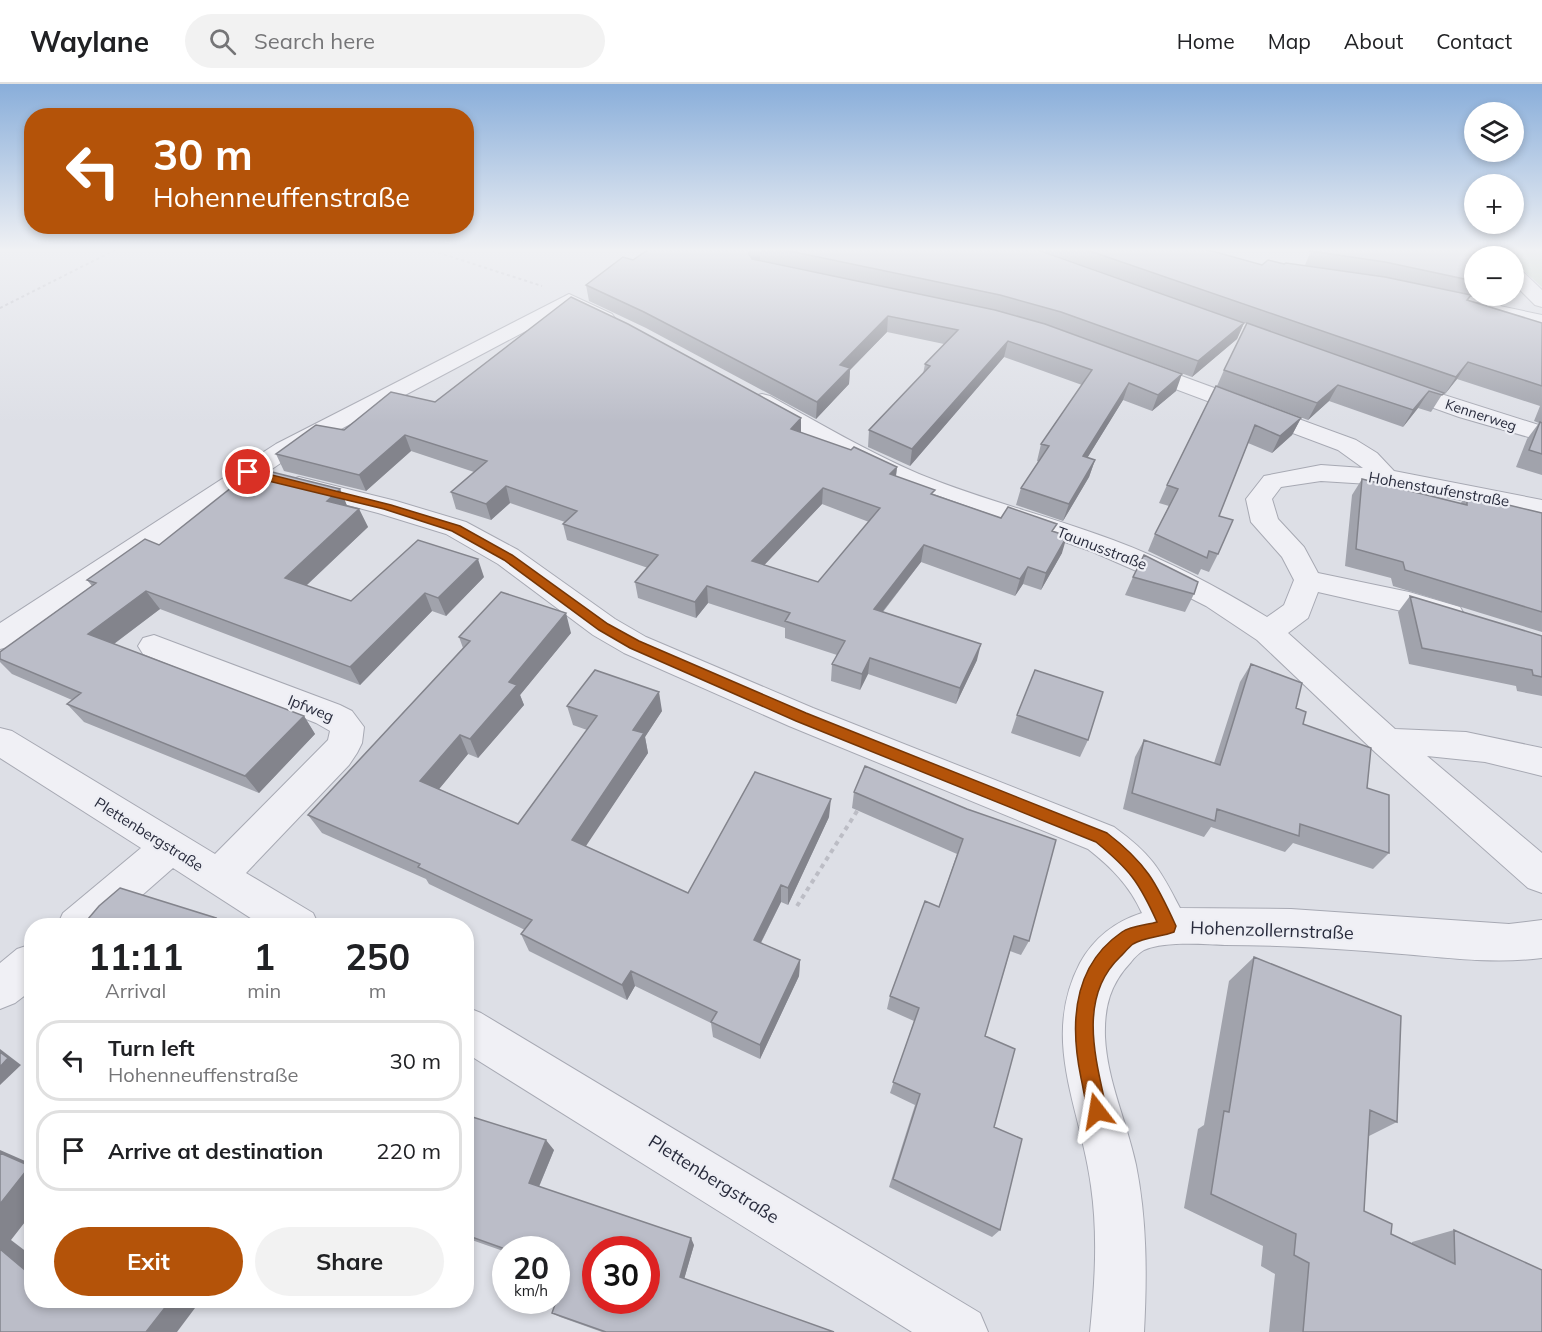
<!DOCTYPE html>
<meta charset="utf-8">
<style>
body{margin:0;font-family:Mulish,sans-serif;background:#f2f2f2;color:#202124;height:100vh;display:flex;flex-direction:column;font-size:22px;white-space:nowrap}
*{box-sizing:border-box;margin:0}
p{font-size:20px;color:#757577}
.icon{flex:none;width:33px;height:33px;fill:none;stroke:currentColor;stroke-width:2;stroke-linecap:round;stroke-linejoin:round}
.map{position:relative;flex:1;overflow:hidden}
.details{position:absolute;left:24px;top:834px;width:450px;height:390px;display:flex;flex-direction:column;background:#fff;border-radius:24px;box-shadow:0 3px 9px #0003}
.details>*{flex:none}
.banner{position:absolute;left:24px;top:24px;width:450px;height:126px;border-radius:24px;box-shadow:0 3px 9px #0003;background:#b45309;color:#fff;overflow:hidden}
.fabs{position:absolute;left:1464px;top:18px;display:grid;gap:12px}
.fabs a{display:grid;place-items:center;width:60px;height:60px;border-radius:50%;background:#fff;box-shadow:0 3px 9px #0003;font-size:30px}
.speed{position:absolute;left:492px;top:1152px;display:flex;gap:12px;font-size:30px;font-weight:700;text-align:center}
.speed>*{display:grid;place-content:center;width:78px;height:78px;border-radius:50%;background:#fff;box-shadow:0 3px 9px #0003;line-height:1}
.speed small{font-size:15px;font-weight:400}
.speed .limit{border:9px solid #d22;background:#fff;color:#111}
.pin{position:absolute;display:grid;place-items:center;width:51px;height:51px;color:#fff;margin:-26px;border:3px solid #fff;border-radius:50%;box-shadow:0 2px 6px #0007}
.me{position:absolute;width:66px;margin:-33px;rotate:346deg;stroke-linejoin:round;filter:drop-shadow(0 0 4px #0008)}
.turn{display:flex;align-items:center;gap:21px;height:126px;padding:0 30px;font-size:27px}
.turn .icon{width:78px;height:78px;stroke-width:2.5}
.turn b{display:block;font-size:42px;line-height:51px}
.eta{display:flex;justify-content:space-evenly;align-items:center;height:102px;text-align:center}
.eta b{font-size:36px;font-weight:700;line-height:42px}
.action{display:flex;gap:12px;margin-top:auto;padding:12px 30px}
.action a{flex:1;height:69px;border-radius:36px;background:#b45309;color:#fff;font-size:24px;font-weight:700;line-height:69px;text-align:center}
.action a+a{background:#f2f2f2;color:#202124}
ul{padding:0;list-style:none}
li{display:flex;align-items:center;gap:18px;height:81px;margin:0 12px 9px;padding:0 18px;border:3px solid #e0e0e0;border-radius:24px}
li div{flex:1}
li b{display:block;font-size:22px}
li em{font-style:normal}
header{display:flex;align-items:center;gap:36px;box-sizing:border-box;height:84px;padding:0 30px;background:#fff;border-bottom:2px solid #e0e0e0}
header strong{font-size:28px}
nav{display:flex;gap:33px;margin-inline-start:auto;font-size:21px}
.search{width:420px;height:54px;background:#f2f2f2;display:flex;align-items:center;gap:15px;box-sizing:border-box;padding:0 21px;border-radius:33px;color:#757577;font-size:22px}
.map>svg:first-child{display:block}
.green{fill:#c0cfbf}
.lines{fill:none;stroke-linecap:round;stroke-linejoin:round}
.minor-casing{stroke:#a7a9b3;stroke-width:2}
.path-far1{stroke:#bcbdc5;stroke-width:2;stroke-dasharray:3 3;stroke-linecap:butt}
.path{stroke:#bcbdc5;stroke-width:4;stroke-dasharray:4.5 4.5;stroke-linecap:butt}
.minor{fill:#f0f0f5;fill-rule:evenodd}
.wall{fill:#a1a3ac;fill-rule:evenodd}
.shaded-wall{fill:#83848c}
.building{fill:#bbbdc8;stroke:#83848c;stroke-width:1.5;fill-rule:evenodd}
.route{fill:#b45309;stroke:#753606;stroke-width:1.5}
.labels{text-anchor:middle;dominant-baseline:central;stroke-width:4.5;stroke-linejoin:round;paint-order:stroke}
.far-street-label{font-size:14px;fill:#282b3c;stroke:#edeef4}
.street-label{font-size:15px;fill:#282b3c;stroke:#edeef4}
.near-street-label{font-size:18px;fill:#282b3c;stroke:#edeef4}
</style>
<header>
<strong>Waylane</strong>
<div class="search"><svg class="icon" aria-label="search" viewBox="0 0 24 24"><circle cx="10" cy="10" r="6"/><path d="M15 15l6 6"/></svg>Search here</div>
<nav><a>Home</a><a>Map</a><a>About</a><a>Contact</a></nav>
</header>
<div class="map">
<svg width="1542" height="1248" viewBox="0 0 1542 1248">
<rect width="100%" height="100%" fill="#dddfe6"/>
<path class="green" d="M1496,165H1542V203L1514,178V172H1506Z"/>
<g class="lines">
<g class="minor-casing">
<path id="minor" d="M1472,165H1493L1500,172H1480Z
M1514,184L1521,186L1542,206V223L1535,221L1514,200Z
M569,210L612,230L615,234L612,238H598L569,224L294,370L11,562L0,565V539L276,360Z
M1481,218L1542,231V243L1474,228L1471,224L1474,220Z
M1138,276L1356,356L1377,369L1394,387L1542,416V432L1385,401L1321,397L1281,403L1272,415L1278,435L1304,463L1318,489L1409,508L1460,523L1464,530L1460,537L1449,540L1406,528L1318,508L1308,534L1288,549L1395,645L1466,648L1542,664V692L1485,678L1427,672L1542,769V809L1528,804L1376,669L1257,556L1206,522L1141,489L1093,468L901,400L864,383L754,322L750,317L754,312L762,310L770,312C819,339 868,368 919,390C982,416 1049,432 1113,456C1167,476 1218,503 1267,533L1284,521L1294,496L1282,473L1251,438L1246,415L1264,392L1321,381L1363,384L1338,366L1130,288L1127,283L1130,278Z
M1397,296L1542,342V357L1459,333L1389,308L1386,303L1389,298Z
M299,393L396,417L466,438L518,466L615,535L646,553L813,624L1114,743C1151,770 1159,783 1180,824L1291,825L1509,840L1542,836V874C1495,880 1449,874 1402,870C1343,865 1284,861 1225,861C1203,860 1164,857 1144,866C1139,869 1134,874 1131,878C1110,900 1104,923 1105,953C1107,997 1127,1038 1136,1081C1147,1136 1147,1192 1144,1248H1090C1095,1199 1098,1150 1091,1102C1081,1024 1040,956 1080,879C1094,854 1114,838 1142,829C1129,801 1112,784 1088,765L789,642L624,569L593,551L498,480L446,450L378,429L290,406L286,401L290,396Z
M154,551L340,621L352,627L364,643L362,659L357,669L349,681L246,789L313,829L319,842H263L173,784L107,842H57L63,829L141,764L0,674V644L12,647L215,770L328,656L330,647L316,639L143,570L138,562L143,554Z
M32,860V906L15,919L0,925V879L17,865Z
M466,923L481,929L980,1229L988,1248H912L466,969Z"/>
</g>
<path class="path-far1" d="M427,165L542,202
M0,224L117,165"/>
<path class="path" d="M797,822L859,724"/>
<use href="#minor" class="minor"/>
</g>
<path class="wall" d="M649,165H1035L1244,239L1237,255L1192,293L1053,243L1176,307L1152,327L1123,316L1087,374L1095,376L1089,393L1063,437L1016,421L1021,404L1039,378L1037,377L1041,360L1082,301L1004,273L910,382L868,363L869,346L923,290L925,280L944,260L887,248L850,286L849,300L816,335L646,244L589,217L586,201L633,176ZM759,176H760L937,214Z
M1037,165H1205L1262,181H1305L1311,167L1473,171L1474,172V211L1473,213H1470L1468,217L1542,239V391L1516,383L1527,355L1539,339L1534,337L1540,322L1457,295L1445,310L1443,309L1431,328L1418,324L1403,343L1329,317L1308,336L1217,302L1224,286L1301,259Z
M1216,302L1301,334L1292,351L1272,369L1248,359L1219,432L1218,470L1209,488L1201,485L1198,491L1148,467L1155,450L1169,422L1159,419L1167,401Z
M435,318L801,349L897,383L896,392L934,410L1001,434L1054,448L1062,469L1041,506L1023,500L1015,512L921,478L883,528L977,576L956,620L868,590L860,606L831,597L832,580L837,571L785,554V544L708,519L696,534L638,514L635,498L648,484L567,456L563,440L565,438L510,419L491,436L456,425L451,408L474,388L411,367L366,407L284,387L276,370L344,346ZM822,420L869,438L818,498L764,481Z
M1362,395L1460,420L1467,411L1542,429V548L1393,502L1391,494L1345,482L1352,411Z
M340,405L347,422L359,425L368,443L306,502L351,517L484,493L446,532L432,527L360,601L160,525L114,560L304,632L315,650L259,709L84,638L67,620L72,616L12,590L0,578V568L92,502L87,496L159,461Z
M1133,493L1194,510L1185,528L1125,511Z
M1410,512L1542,552V612L1517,607L1516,602L1409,580L1398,528Z
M571,549L520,611L524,621L478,674L468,670L439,705L518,740L587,646L573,641L567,622L662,627L645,653L648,669L585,762L688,809L829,733L788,821L781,818L761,859L800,876L799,892L760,975L713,953L711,939L635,902L627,916L529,867L521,850L525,846L429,800L426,795L322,749L308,731L463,564L459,553Z
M1251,580L1296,624L1303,640L1367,704L1389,769L1373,785L1293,759L1285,768L1211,743L1204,753L1123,725L1135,673L1144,656L1214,679L1240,598Z
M1017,631L1088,656L1080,673L1011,649Z
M854,708L967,725L1029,857L1021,871L1010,867L985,952L994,1043L1000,1146L992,1153L889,1103L915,1021L890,1009L914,937L887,925L890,912L939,823L957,770L852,724Z
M1254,873L1397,1038L1369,1052L1364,1127L1391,1150L1412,1160V1158L1454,1146L1542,1248H1269L1275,1190L1261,1182L1263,1162L1184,1124L1198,1045L1204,1041L1229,897Z
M466,1031L554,1066L539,1103L694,1161L684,1195L834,1248H602L560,1233L552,1229L566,1189L556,1185V1166H506V1168L466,1154Z"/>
<path class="shaded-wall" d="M750,165H760V176L751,179L749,170Z
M888,232L887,248L850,286L849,300L816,335L817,318L840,281Z
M1244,239L1237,255L1192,293L1198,277Z
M1008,257L1004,273L910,382L912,365Z
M1468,278L1457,295L1445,310L1456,293Z
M1182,290L1176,307L1152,327L1158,311Z
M1129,299L1123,316L1078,389L1083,372Z
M1338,301L1329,317L1308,336L1317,319Z
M1429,307L1418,324L1403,343L1413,326Z
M801,334V351L791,345Z
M1301,334L1292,351L1272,369L1280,352Z
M405,351L411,367L366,407L359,391Z
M1095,376L1089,393L1063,437L1069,420Z
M897,383L895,399L890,390Z
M506,402L510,419L491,436L486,420Z
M823,404L822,420L752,494V477Z
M340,405L348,424L327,417Z
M359,425L368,443L295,512L285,494Z
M1067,452L1062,469L1041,506L1046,489Z
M924,461L921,478L872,541L874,525Z
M478,475L484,493L446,532L438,514Z
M1028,483L1023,500L1015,512L1020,495Z
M707,502L708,519L696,534L695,518Z
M146,507L160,525L103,568L88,550Z
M425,509L432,527L360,601L350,583Z
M566,529L571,549L520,611L524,621L478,674L470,655L509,598Z
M981,560L977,576L956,620L960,604Z
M870,574L868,590L860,606L862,590Z
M659,608L662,627L645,653L648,669L578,774L572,756L633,646Z
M304,632L315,650L259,709L245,692Z
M460,651L468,670L430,716L420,697Z
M831,715L829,733L788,821V804Z
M781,801V818L754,872V856Z
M216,834L225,842H210Z
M800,876L799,892L760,975V961Z
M631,887L635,902L627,916L622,901Z
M0,965L21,981L0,1001Z
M546,1056L554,1066L537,1107L529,1099Z
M0,1066L32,1080V1129L11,1156L32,1172V1192L0,1165Z
M691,1154L694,1161L683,1199L680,1193Z
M171,1216H201L177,1248H146Z"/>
<path class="building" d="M649,165H750L749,170L752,175L995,226L1045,240L1182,290L1158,311L1129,299L1083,372L1095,376L1069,420L1021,404L1049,362L1041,360L1092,286L1008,257L912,365L869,346L930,282L925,280L958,246L888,232L840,281L850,284L817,318L644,228L586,201L623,173L633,176Z
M780,165H1035L1244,239L1198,277L1061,228L1000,211Z
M1084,165H1205L1262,181L1268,176L1284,180L1286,179L1385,193L1471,211L1467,216L1542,239V302L1468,278L1456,293Z
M1314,165H1477L1472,171L1478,172H1474V197L1385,178L1311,167Z
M571,213L628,240L801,334L791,345L851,366L854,363L897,383L890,390L935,406L931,410L1001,434L1008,423L1057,440L1052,447L1067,452L1046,489L1028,483L1020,495L924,461L874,525L981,560L960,604L870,574L862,590L832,580L845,557L785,537L790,529L707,502L695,518L635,498L658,471L563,440L577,427L506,402L486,420L451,408L487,377L405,351L359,391L276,370L316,341L344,346L391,308L435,318ZM823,404L880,424L818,498L752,477Z
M1247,239L1444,309L1442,311L1429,307L1413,326L1338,301L1317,319L1224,286Z
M1216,302L1301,334L1280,352L1255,341L1219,432L1233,436L1218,470L1209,467L1207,474L1155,450L1178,405L1167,401Z
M1540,338L1542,339V370L1529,366Z
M256,384L340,405L327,417L359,425L285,494L351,517L418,456L478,475L438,514L425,509L350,583L146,507L88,550L304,632L245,692L67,620L81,609L0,575V568L96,499L87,496L145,455L159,461Z
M1362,395L1467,421V411L1542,429V528L1405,486L1403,478L1356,465Z
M1144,471L1198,498L1194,510L1133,493Z
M501,508L566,529L509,598L517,601L470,655L460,651L420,697L518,740L597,632L567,622L595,586L659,608L633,646L644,649L572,756L688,809L755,688L831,715L788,804L781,801L754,856L800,876L760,961L711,938L717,928L631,887L622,901L521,850L532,836L418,783L420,780L308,731L470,557L459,553Z
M1410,512L1542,552V593L1533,591L1532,586L1422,564Z
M1251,580L1302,599L1296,624L1306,628L1303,640L1371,664L1367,704L1389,711V769L1300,740L1299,752L1217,725L1215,737L1132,709L1144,656L1220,681Z
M1035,586L1103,608L1088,656L1017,631Z
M865,682L967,725L1056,756L1029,857L1014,852L985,952L1015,965L994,1043L1022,1055L1000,1146L893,1095L920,1010L893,998L919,924L890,912L925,817L939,823L963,755L854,708Z
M120,804L216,834L210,842H82L99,822Z
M1254,873L1401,932L1397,1038L1370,1026L1364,1127L1392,1140L1391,1150L1455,1180L1454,1146L1542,1186V1248H1303L1309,1179L1294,1171L1296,1150L1211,1110L1224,1027L1229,1028Z
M0,968L8,974L0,983Z
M466,1031L546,1056L529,1099L691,1154L680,1193L834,1248H606L552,1229L567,1186L556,1182V1166H508L466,1151ZM596,1166H646V1216H596Z
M0,1069L30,1082L0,1120Z
M0,1165L32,1192V1216H62L65,1219L67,1216H171L146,1248H0Z"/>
<linearGradient id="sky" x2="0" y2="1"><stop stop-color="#89aeda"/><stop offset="0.49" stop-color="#f0f1f4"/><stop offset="1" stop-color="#f0f1f4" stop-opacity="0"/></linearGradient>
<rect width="1542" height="339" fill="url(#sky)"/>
<path class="route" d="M248,385L391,421L460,442L512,471L608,540L639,557L806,629L1107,749C1146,779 1156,798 1176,842L1174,848C1161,853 1145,853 1133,860C1129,863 1124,869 1120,873C1077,914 1096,976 1107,1027L1104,1034L1097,1037L1091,1034C1085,1021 1084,1007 1081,994C1070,941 1072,882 1122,848C1131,842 1147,841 1157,838C1139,798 1130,786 1096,758L796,637L630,564L599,546L504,476L452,447L384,425L244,391L243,388Z"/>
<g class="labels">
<g class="far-street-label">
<text transform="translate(1481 331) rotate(18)">Kennerweg</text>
</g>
<g class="street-label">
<text transform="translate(1439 405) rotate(10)">Hohenstaufenstraße</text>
<text transform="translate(1102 464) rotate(21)">Taunusstraße</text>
<text transform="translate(311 624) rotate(22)">Ipfweg</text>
<text transform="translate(149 750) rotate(32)">Plettenbergstraße</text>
</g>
<g class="near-street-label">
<text transform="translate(1272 846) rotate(2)">Hohenzollernstraße</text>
<text transform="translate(714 1095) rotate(32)">Plettenbergstraße</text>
</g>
</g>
</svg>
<div class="fabs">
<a><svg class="icon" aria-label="layers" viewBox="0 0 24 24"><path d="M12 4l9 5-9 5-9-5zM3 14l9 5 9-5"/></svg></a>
<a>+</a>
<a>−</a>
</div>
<div class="speed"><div>20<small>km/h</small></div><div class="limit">30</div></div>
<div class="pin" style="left:248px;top:388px;background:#d93025"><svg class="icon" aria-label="arrive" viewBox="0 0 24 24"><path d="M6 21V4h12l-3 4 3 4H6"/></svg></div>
<svg class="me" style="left:1097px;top:1027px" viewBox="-20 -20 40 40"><path d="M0-17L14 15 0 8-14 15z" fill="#b45309" stroke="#fff" stroke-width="4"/></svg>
<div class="banner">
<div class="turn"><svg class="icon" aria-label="left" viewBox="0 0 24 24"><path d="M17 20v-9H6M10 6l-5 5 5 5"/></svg><div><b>30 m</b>Hohenneuffenstraße</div></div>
</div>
<section class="details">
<div class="eta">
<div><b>11:11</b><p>Arrival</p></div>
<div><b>1</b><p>min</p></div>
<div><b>250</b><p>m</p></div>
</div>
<ul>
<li><svg class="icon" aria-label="left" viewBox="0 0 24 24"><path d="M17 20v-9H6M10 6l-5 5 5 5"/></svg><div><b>Turn left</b><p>Hohenneuffenstraße</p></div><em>30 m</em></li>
<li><svg class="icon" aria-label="arrive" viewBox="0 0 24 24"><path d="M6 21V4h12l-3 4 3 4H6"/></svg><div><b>Arrive at destination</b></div><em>220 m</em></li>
</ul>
<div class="action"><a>Exit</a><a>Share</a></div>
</section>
</div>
